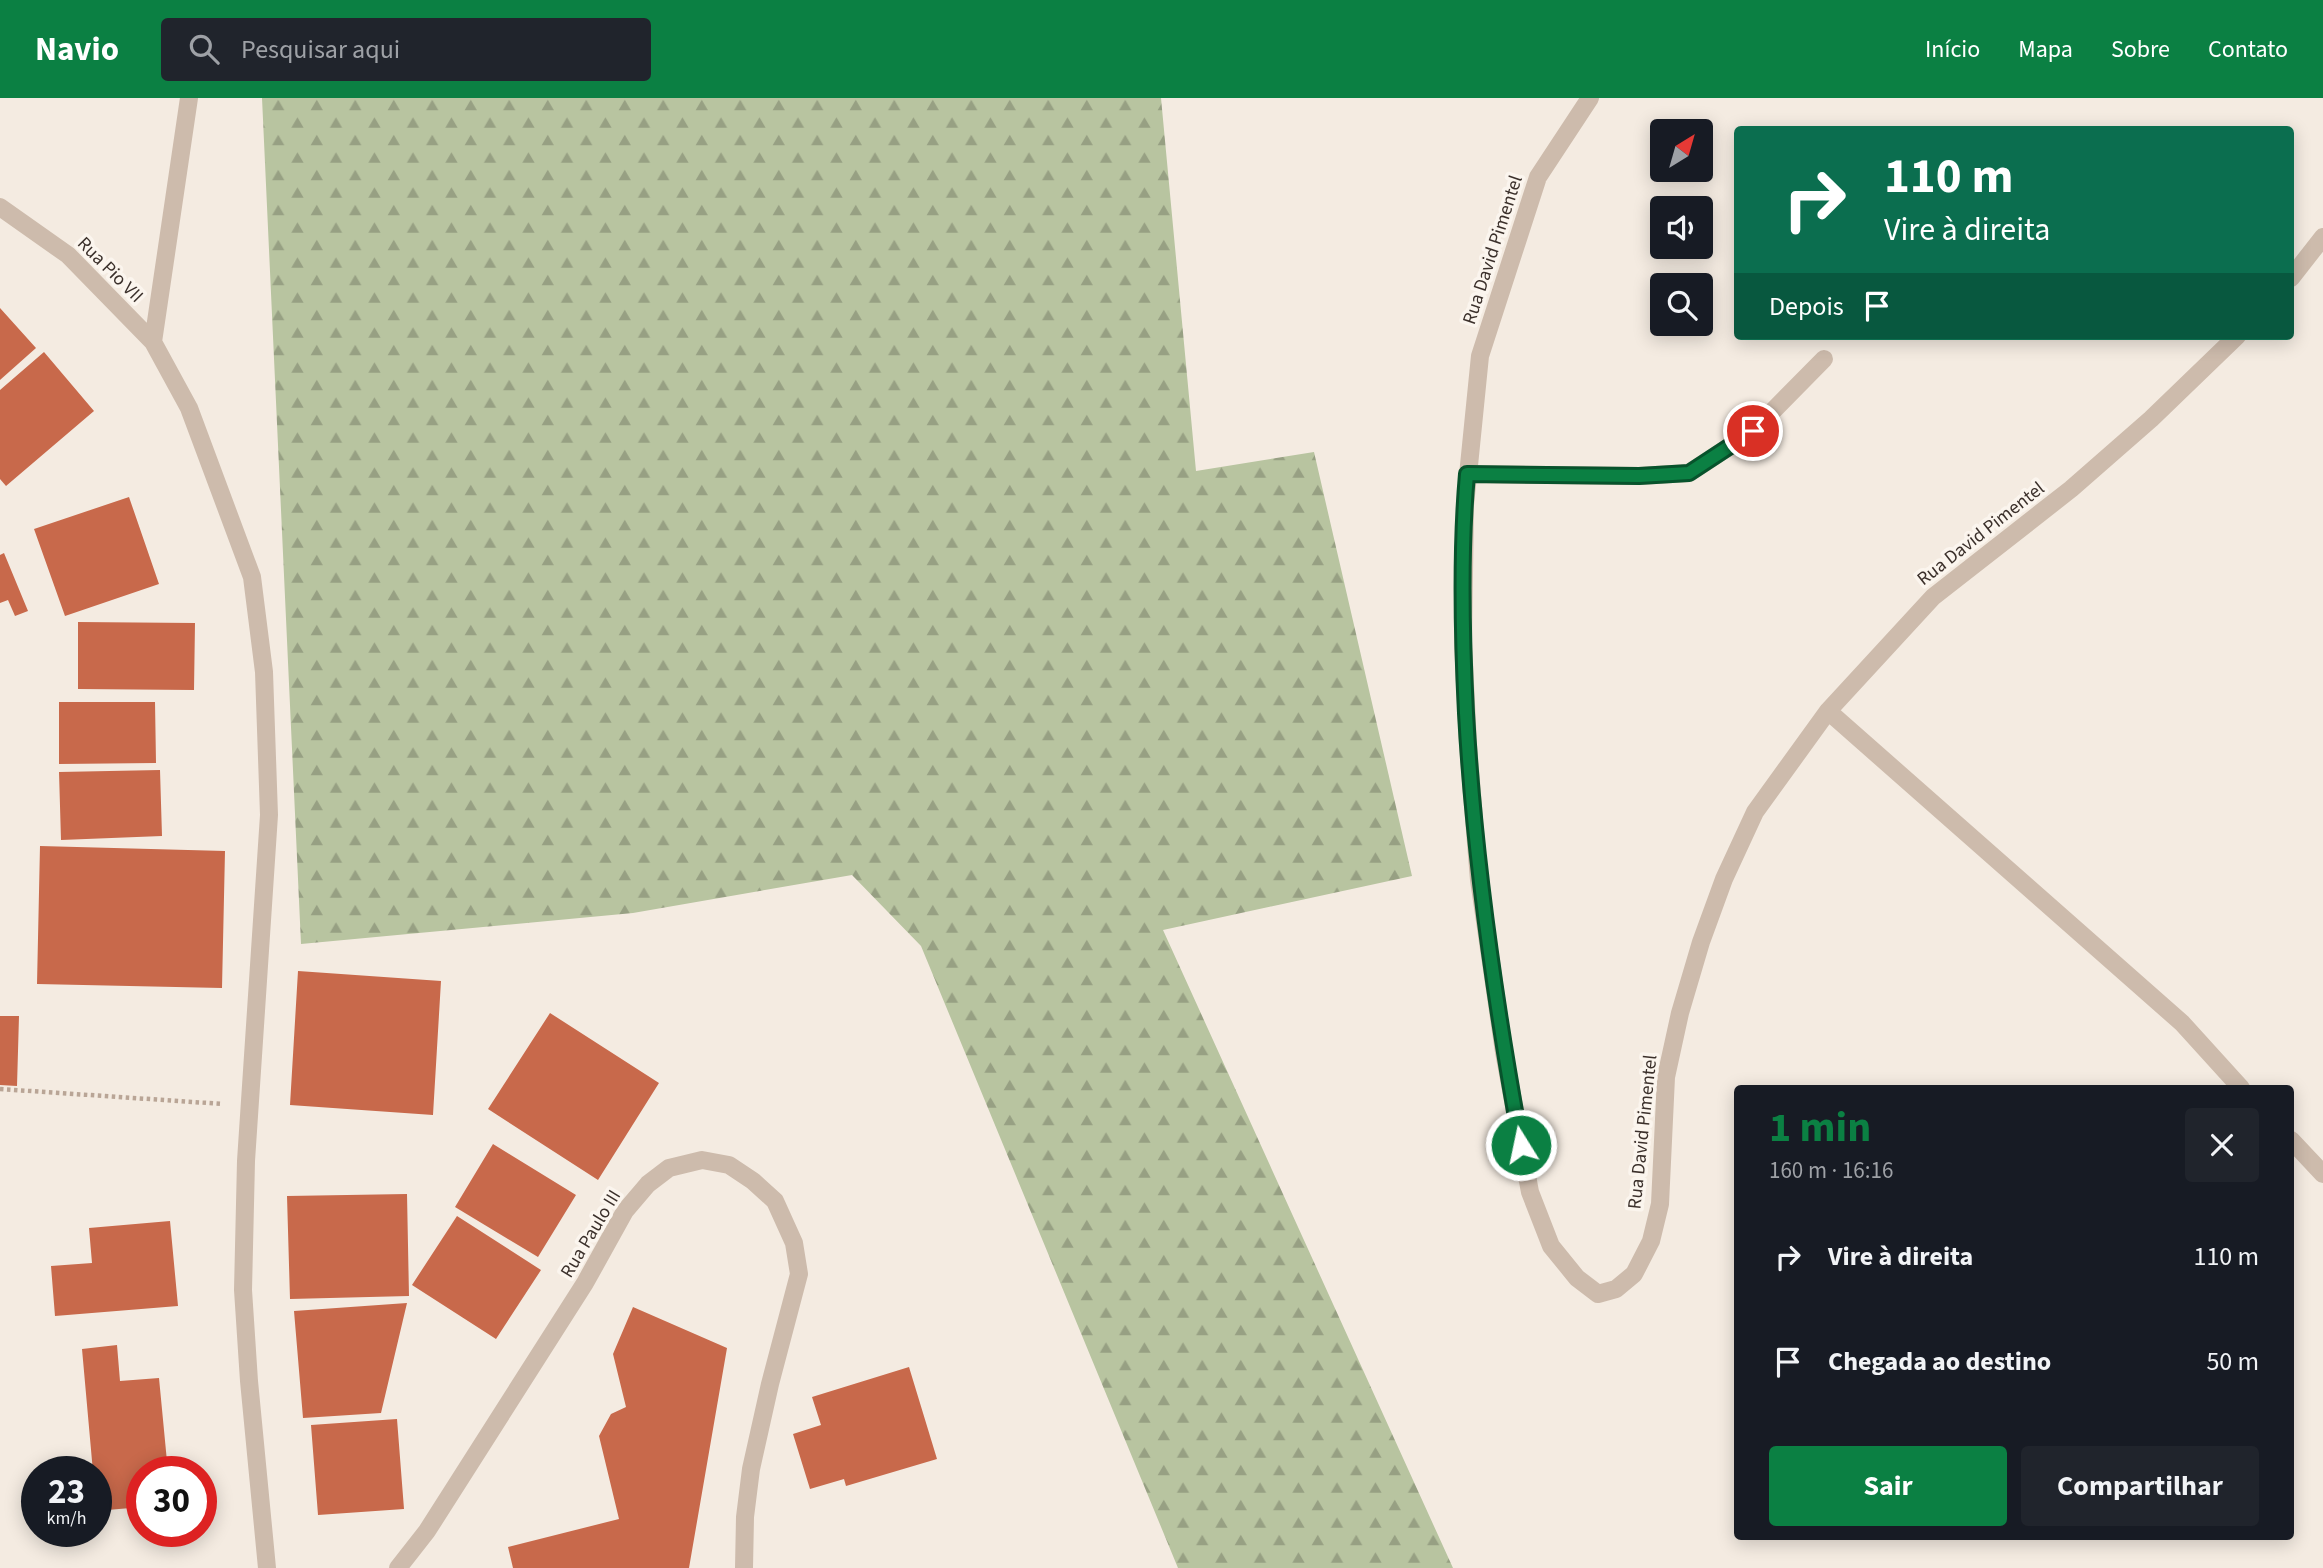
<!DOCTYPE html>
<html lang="pt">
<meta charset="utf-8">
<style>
body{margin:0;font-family:"Source Sans 3",sans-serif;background:#20242c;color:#f1f3f6;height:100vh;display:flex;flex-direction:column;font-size:26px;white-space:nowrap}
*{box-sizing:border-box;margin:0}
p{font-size:23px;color:#9ea1a6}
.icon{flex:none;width:38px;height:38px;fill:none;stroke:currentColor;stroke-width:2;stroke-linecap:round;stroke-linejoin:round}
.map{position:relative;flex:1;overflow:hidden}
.side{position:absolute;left:1734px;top:987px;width:560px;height:455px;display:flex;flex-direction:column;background:#171b24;border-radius:7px;box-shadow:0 4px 18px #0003}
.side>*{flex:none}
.top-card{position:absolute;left:1734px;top:28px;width:560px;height:214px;border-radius:7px;box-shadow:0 4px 18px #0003;background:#0b6e4f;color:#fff;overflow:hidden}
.needle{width:46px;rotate:37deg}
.buttons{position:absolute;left:1650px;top:21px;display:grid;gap:14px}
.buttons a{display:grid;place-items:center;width:63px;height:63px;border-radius:7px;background:#171b24;box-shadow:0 4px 18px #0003;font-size:35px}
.speed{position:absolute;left:21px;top:1358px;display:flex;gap:14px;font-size:35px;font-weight:700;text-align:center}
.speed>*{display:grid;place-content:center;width:91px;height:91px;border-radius:50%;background:#171b24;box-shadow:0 4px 18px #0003;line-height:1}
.speed small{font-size:18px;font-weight:400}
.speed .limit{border:10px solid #d22;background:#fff;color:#111}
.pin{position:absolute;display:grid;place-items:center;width:60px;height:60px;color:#fff;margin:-30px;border:4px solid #fff;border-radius:50%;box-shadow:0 2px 7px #0007}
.me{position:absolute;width:77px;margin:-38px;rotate:350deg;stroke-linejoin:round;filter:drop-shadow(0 0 5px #0008)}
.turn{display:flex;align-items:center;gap:24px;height:147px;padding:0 35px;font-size:32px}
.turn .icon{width:91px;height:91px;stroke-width:2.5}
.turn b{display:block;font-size:49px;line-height:60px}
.then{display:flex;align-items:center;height:66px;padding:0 35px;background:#0003;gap:14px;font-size:26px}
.round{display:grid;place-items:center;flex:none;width:74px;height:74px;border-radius:7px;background:#20242c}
.head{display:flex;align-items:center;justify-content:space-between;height:119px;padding:0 35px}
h1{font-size:42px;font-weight:700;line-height:52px;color:#0b8043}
.action{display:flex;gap:14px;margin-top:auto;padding:14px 35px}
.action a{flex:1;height:80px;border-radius:7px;background:#0b8043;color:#fff;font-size:28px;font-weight:700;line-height:80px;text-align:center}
.action a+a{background:#20242c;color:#f1f3f6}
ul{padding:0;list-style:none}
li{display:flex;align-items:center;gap:21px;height:105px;padding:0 35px}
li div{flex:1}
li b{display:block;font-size:26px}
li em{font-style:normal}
header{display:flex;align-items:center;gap:42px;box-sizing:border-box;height:98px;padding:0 35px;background:#0b8043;color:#fff}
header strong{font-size:33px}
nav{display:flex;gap:38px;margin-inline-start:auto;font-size:24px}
.search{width:490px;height:63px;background:#20242c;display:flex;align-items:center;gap:18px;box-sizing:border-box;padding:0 24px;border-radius:7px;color:#9ea1a6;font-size:26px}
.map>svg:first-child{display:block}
.forest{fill:url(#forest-firs)}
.building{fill:#c8694b}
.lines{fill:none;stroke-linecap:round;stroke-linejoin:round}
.path{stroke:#b9a596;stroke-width:4.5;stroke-dasharray:3.5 3.5;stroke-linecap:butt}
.lane{stroke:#cdbbac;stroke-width:18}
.street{stroke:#cdbbac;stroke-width:18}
.route-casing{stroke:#07532c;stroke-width:18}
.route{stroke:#0b8043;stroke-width:12}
.labels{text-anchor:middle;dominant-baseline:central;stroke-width:7;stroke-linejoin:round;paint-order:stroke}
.street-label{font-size:19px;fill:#3b302b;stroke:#fbf5ee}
</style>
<header>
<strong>Navio</strong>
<div class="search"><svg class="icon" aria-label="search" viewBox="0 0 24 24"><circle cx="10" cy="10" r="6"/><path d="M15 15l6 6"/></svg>Pesquisar aqui</div>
<nav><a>Início</a><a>Mapa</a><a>Sobre</a><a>Contato</a></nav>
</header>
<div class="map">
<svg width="2323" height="1470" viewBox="0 0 2323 1470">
<defs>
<pattern id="forest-firs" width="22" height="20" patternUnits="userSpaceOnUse" patternTransform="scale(1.75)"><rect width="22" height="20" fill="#b8c4a0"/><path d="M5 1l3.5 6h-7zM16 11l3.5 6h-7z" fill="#97a083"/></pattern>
</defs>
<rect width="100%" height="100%" fill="#f4ebe1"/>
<path class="forest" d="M262,0H1161L1196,373L1314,354L1412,778L1163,832L1453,1470H1178L921,848L852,777L633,815L301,846Z"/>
<path class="building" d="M0,210L36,250L0,282Z
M44,254L94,313L6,388L0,381V292Z
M129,399L159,486L65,518L34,431Z
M4,455L28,513L15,518L8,502L0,505V457Z
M78,524L195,525L194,592L78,591Z
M59,604H155L156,665L59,666Z
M160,672L162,738L61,742L59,674Z
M40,748L225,753L222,890L37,886Z
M298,873L441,883L433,1017L290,1007Z
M550,915L659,985L598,1082L488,1011Z
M0,918H19L17,988L0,987Z
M493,1046L576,1097L538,1159L455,1109Z
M407,1096L409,1198L290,1201L287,1098Z
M457,1118L541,1172L496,1241L412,1187Z
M170,1123L178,1208L55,1218L51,1168L92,1165L89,1130Z
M407,1205L381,1315L303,1320L294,1213Z
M633,1209L727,1250L689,1470H513L508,1449L619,1421L599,1338L611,1316L626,1309L613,1256Z
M117,1247L120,1283L159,1280L168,1374H142V1409L96,1413V1374H93L82,1251Z
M909,1269L937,1361L846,1388L844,1381L810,1391L793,1336L821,1327L812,1299Z
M397,1321L404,1411L318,1417L311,1327Z"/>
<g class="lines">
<path class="path" d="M0,991L223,1006"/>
<path class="lane" d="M1467,376L1639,378L1689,375L1753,333L1824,261"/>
<path class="street" d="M189,0L153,244L189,310L252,479L264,574L269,717L246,1063L243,1192L249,1283L267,1470
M1590,0L1538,79L1480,258L1465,407L1463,544L1468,647L1479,782L1504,954L1530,1094L1551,1148L1577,1180L1598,1196L1616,1191L1634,1176L1651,1143L1660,1106L1666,979L1680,915L1701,844L1724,781L1755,714L1828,613L1933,499L2071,391L2151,321L2237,238
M0,109L68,157L153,244
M2291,180L2323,139
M1828,613L2182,925L2241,990
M2291,1042L2323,1076
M398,1470L427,1433L585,1185L625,1113L648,1086L669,1070L702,1062L729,1067L753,1083L775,1103L794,1145L799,1176L770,1286L751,1371L745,1419L744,1470"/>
</g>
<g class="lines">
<g class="route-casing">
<path id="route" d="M1521,1047C1495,904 1474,761 1466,615C1462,536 1460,455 1467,376L1639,378L1689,375L1753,333"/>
</g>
<use href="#route" class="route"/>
</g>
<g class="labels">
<g class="street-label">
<text transform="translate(1493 152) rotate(-72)">Rua David Pimentel</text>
<text transform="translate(110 172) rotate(45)">Rua Pio VII</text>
<text transform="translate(1981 436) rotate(-38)">Rua David Pimentel</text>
<text transform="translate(1643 1034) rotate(-84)">Rua David Pimentel</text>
<text transform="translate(591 1136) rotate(-59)">Rua Paulo III</text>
</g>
</g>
</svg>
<div class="buttons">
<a><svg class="needle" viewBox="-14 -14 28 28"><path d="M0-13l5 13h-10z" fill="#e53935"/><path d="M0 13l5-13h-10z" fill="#9ea1a6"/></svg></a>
<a><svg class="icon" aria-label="sound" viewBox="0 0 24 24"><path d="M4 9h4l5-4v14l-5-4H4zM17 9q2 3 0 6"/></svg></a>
<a><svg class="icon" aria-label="search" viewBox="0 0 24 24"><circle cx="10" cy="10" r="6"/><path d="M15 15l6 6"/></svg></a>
</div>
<div class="speed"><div>23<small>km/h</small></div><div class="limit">30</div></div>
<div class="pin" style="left:1753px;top:333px;background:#d93025"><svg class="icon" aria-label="arrive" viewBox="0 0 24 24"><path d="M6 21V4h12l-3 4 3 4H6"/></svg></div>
<svg class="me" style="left:1521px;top:1047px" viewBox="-20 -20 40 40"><circle r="17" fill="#0b8043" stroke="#fff" stroke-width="3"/><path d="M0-11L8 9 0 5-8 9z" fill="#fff"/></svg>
<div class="top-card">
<div class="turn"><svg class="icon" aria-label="right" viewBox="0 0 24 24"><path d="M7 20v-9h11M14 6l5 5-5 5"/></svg><div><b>110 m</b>Vire à direita</div></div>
<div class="then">Depois<svg class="icon" aria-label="arrive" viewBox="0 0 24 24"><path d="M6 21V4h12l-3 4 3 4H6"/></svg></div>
</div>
<section class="side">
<div class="head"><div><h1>1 min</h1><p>160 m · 16:16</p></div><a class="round"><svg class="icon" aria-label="close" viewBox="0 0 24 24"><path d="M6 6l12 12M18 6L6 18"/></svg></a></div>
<ul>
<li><svg class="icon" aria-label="right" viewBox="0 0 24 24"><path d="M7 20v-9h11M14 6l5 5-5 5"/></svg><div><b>Vire à direita</b></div><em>110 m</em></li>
<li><svg class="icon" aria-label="arrive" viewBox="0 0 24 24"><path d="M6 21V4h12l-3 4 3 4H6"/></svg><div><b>Chegada ao destino</b></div><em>50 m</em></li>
</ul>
<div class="action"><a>Sair</a><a>Compartilhar</a></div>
</section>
</div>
